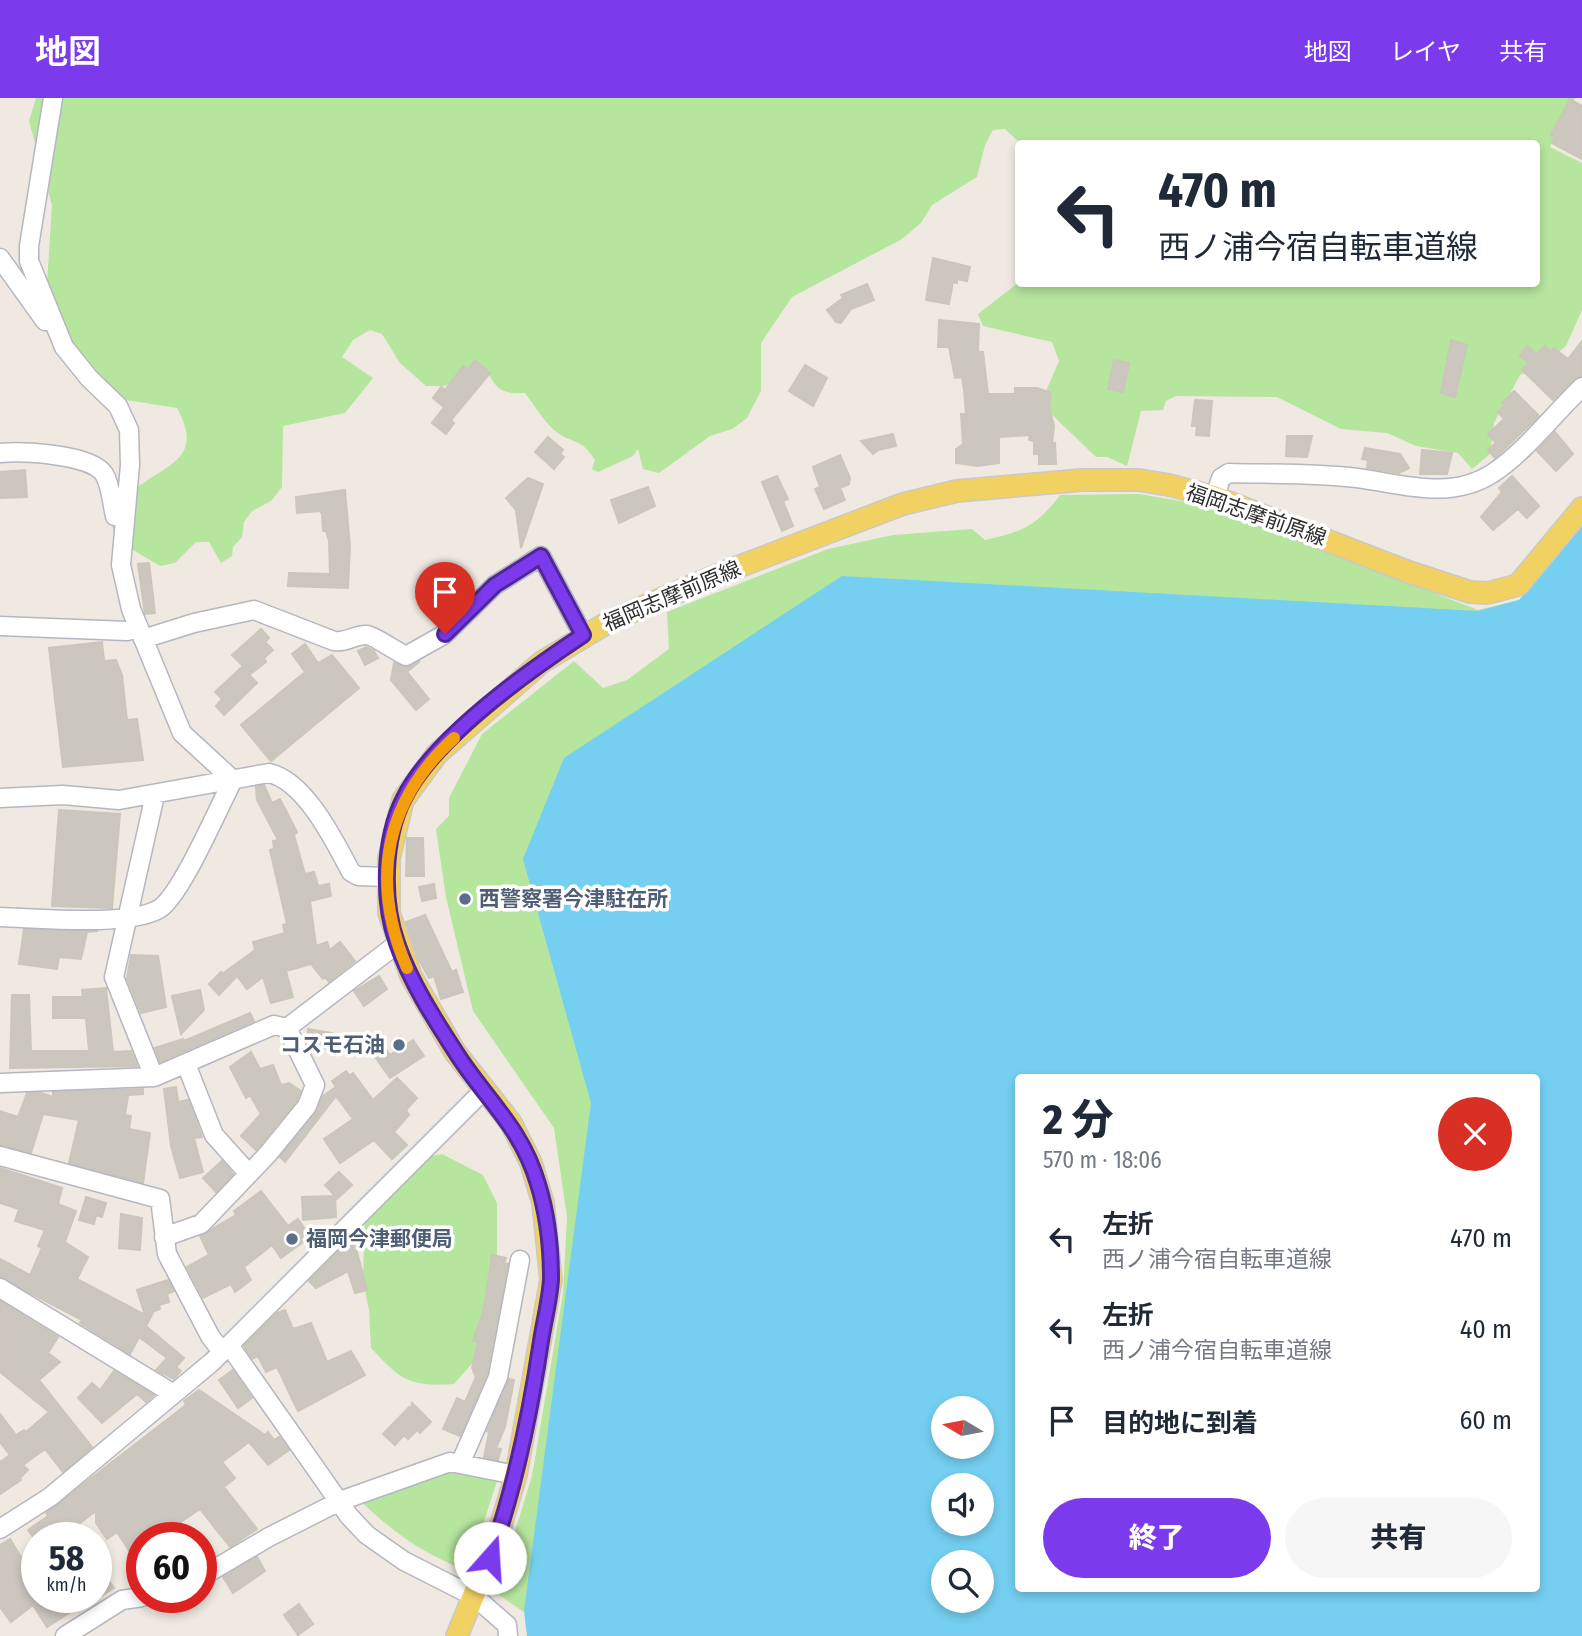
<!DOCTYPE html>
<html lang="ja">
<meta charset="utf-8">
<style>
body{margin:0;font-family:"Fira Sans Condensed","Noto Sans JP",sans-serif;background:#f6f6f7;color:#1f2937;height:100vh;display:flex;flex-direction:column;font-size:26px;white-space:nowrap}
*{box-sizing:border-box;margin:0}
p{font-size:23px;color:#747a83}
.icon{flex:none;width:38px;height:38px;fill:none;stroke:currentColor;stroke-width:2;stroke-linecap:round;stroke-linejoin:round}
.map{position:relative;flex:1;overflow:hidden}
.drawer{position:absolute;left:1015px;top:976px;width:525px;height:518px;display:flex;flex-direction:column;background:#fff;border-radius:7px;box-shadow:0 4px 10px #0003}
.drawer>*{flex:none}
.top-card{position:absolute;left:1015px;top:42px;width:525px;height:147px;border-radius:7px;box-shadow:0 4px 10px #0003;background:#fff;color:#1f2937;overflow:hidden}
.needle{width:46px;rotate:280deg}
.buttons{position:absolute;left:931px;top:1298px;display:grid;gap:14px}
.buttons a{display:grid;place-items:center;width:63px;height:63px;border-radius:50%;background:#fff;box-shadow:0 4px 10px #0003;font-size:35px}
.speed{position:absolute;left:21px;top:1424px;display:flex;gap:14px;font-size:35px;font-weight:700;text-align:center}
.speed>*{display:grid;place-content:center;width:91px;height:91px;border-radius:50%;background:#fff;box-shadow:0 4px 10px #0003;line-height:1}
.speed small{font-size:18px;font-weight:400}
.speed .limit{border:10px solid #d22;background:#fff;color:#111}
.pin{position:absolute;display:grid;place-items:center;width:60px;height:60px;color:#fff;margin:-72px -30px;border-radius:50% 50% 50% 0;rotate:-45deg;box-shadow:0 0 7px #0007}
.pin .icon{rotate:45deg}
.me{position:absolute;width:77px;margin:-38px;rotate:19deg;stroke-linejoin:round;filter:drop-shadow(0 0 5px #0008)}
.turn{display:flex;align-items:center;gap:24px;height:147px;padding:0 28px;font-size:32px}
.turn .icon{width:91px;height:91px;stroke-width:2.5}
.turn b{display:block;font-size:49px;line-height:60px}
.round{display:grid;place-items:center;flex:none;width:74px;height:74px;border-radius:37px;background:#f6f6f7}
.overview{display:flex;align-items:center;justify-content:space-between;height:119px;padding:0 28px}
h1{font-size:42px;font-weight:800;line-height:52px}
.button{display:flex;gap:14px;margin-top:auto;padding:14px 28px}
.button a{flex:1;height:80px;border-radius:42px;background:#7c3aed;color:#fff;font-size:28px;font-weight:800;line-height:80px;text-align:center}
.button a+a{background:#f6f6f7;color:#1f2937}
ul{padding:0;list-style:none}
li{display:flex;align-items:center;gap:21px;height:91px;padding:0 28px}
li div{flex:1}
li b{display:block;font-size:26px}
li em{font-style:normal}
header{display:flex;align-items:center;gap:42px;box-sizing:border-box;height:98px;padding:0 35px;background:#7c3aed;color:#fff}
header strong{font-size:33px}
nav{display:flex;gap:38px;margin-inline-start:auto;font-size:24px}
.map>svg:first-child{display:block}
.green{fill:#b6e59e;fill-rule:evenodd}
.water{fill:#75cff0;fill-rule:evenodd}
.building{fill:#cbc7bf;stroke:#cbc5ba;stroke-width:2}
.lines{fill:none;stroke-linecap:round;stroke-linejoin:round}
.minor-casing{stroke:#b4b7c1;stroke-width:21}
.major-casing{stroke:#c9c9c9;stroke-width:24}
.minor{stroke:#fff;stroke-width:18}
.major{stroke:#f2d163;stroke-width:21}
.route-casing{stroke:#51269a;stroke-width:18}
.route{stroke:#7c3aed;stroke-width:12}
.slow{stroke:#f59e0b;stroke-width:12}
.service-dot{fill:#5c6f8a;stroke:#fff;stroke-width:2.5}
.labels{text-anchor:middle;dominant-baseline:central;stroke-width:7;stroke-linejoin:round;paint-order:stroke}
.street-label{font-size:21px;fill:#2e2e2e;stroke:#fff}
.service-label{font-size:21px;font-weight:bold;fill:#4e5e75;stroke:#fff;text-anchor:start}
</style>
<header>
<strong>地図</strong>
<nav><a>地図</a><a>レイヤ</a><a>共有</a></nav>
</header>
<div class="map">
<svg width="1582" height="1538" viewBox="0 0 1582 1538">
<rect width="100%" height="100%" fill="#efe9e1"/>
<path class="green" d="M36,0H1576L1569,5L1550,49L1582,65V212L1566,248L1546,264L1520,277L1494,325L1490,356L1472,371L1458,355L1416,348L1387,335L1341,331L1277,299L1176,298L1166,303L1163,312L1141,313L1127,368L1107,359H1096L1046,311L1043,300L1059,263L1052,244L983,228L978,216L1018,185L1536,186V46H1021L1005,31L993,32L985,47L977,79L932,107L921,125L902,141L792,199L761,245V293L747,320L732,331L710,338L659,375L643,371L638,351L633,358L598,374L592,371L595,362C580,338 572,347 554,332C543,322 534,307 525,295C504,296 496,293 487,272L444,288H426L400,265L382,236L370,232L353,242L342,259L373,280L345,315L283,328L282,389L271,403L252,413L244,424L242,439L233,449L232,458L221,465L209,444H196L175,465L160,468L116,442L112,428C119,417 126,398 136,390C170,365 204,359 177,310L126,302L105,287L70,243L47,186L52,107L29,23Z
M1139,396L1186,404L1244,421L1478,512L1519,502L995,675L1018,1348L799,1442L524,1514L496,1495L532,1378L563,1195L567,1119L554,1030L473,913L446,799L436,731L449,718V700L482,636L574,563L603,590L627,582L669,551L667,514L828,451L893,437L972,431L985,442C1022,434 1037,428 1060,397ZM943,1311H982V1349H943Z
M442,1056L483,1077L497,1105V1160L476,1261L454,1286C409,1289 401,1282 371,1250L369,1212L363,1183L365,1114L424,1060Z
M452,1370L498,1380L468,1473C425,1457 390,1433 358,1400Z"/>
<path class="water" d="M1582,428V1538H527L524,1513L591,1005L523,761L564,660L842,478L1478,513L1519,502ZM1018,980H1536V1491H1018ZM943,1311H982V1349H943ZM943,1388H982V1426H943ZM943,1465H982V1503H943Z"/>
<path class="building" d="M1570,1L1582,8V61L1552,45L1555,39L1551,37Z
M933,160L970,169L967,183L957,181V185L953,184L949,206L926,202Z
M867,186L874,202L851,211L841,225L836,224L827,212L843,200L841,197Z
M939,222L979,226L978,254H983L988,296H1015V290H1037L1051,295L1049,309L1054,328L1052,345H1055L1056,366H1039V356H1034V343L1029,342L1030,337L999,339V365L978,368L956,365V351L963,346L961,316H966L964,292L962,279L955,280L949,249H938Z
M1451,242L1467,247L1455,299L1441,295Z
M1582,243V278L1574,281L1553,302L1522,272L1529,265L1520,258L1527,248L1537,256L1545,248L1551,254L1554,250L1568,261Z
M475,262L490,275L451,322L454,325L446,336L432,325L444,309L433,300L441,289L445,292L463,268L468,271Z
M1114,262L1129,265L1123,294L1108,291Z
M805,267L827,280L813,308L789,293Z
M1514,293L1539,318L1495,360L1488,352L1496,345L1488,336L1504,321L1498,314L1505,308L1502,305Z
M1195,302L1212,303L1209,338L1196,337L1197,328H1192Z
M1555,334L1573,356L1556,373L1537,353Z
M893,336L896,348L878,352L873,356L861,343Z
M1287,338H1312L1307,359L1286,358Z
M548,339L563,352L560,356L564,359L554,371L535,354Z
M1365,350L1400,356L1409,370L1399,375L1367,370L1368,362L1362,361Z
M1422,352L1452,355L1447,376H1420Z
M840,357L850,380L849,386L840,390L845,402L824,411L815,391L820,389L813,369Z
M25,372L27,399L0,400V374Z
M777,378L788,401L783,403L793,428L782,433L762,384Z
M1512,378L1539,408L1527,420L1518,411L1493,432L1481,419L1502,394L1499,390Z
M528,380L543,386L521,450L516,412L506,400Z
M648,389L655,408L619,425L611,402Z
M345,392L350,449L348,490L288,488L289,475L330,476L329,443L326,433H323L322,416L320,413L297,415L296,399Z
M149,465L155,515L145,516L138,466Z
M261,531L269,540L265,544L273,552L264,560L266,564L249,577L257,585L224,617L216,608L222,601L215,594L243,568L232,557Z
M102,544L104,563L116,562L122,577L127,622L137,621L143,662L63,669L49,550Z
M305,546L318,565L332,557L359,590L271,663L241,627L305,574L292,556Z
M366,549L374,553L378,560L365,567L358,553Z
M420,563L407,574L429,601L416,612L391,582L394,565L407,569Z
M264,687L272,705L280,701L297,734L294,737L305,776L314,774L318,788L329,786L331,798L310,803L316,848L327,844L330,852L340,844L355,863L329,884L325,879L323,881L311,866L286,873L293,899L271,905L263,879L247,891L237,878L219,897L209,886L221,874L222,876L255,852L253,844L285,835L283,827L287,826L270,752L274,751L273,743L278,742L257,702L256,689Z
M59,712L120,716L112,810L52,808Z
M407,740H423L424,778H406Z
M434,786L436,800L422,803L419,789Z
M425,817L452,874L456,872L463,894L441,901L434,878L429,880L418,860L406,824Z
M24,831L61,833H98L87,834L81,861L59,859L57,871L19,866Z
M131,857L158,858L166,909L141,915L127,880Z
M379,878L387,891L364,908L354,893Z
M106,890L113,954L131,953L137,968L10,970L12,897H29L31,953H89L86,920H53V899H83L82,892Z
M200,892L204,912L181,936L172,898Z
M250,915L254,923L160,964L155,950L183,941L184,943Z
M308,931L332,935L329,951L308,947Z
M413,942L424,958L390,980L373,956L384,948L390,957Z
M251,954L260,971L273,967L281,987L289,985L301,993L297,1002L256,1052L241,1038L261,1016L250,997L246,1000L230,969Z
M346,973L350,978L353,975L373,1002L397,980L417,1000L406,1012L409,1017L394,1034L407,1047L392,1061L374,1042L340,1065L324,1041L353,1021L336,998L285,1064L280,1059L316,1015L323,998L336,989L332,983Z
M176,989L178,1004L188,1002L202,1039L194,1040L203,1074L180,1080L171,1048L164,991Z
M143,991V996L128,997L125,1017L131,1018L129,1031L150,1035L143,1085L69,1065L79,1022L43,1016L31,1055L0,1047V1013L18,1019L27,995H41L53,999V994Z
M222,1063L233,1076L216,1094L203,1080Z
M0,1070L62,1090L58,1106L76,1113L65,1144L88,1159L77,1181L145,1217L137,1192L168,1182L174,1193L167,1196L169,1204L159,1207L160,1211L154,1213L146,1228L184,1260L176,1269L181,1273L174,1281L156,1272L167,1260L139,1239L130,1256L80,1225L82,1222L0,1179V1161L30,1177L42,1150L38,1148L45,1132L15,1123L19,1111L0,1105Z
M339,1074L352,1087L337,1101L335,1098L336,1119L303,1122L302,1099L335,1098L325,1087Z
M261,1093L288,1128L298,1121L310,1139L281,1160L272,1147L244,1169L251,1182L235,1194L231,1186L203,1200L187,1169L209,1157L200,1138L236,1117L234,1113Z
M86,1099L106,1105L102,1119L96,1117L94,1126L79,1122Z
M121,1116L142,1120L140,1152L119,1150Z
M353,1139L367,1192L355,1195L348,1173L316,1190L309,1183Z
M492,1157L506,1160L504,1165L508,1166L487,1276L460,1338L443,1331L457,1300L465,1304L476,1279L472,1270L478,1244L473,1243L484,1211Z
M0,1203L58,1239L48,1255L60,1264L39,1282L92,1349L63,1374L45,1351L23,1367L28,1372L20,1380L21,1382L0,1396V1364L10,1357L0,1344V1316L16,1337L24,1332L26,1334L49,1314L0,1274Z
M285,1212L293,1231L311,1225L327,1264L351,1253L365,1277L298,1313L277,1269L266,1274L258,1258L252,1261L244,1248L277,1215Z
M233,1272L252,1300L238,1310L219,1282Z
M114,1273L154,1297L146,1304L137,1296L102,1325L78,1300L92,1285L100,1292Z
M509,1281L514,1282L505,1329L496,1350L501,1351L498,1362L484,1359L489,1335L487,1333Z
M199,1292L265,1337L268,1334L274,1342L279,1339L289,1352L268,1367L249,1344L222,1364L235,1380L224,1389L257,1431L230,1449L200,1411L169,1432L171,1436L165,1440H142V1450L132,1457L117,1434L107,1441L96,1425V1413L60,1440H34L28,1432L48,1418L46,1415L186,1307L184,1303Z
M412,1305L431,1324L420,1335L417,1332L408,1341L404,1337L395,1347L383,1336L409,1309L411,1312Z
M10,1441L37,1485V1500H92L47,1529L33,1507L11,1524L0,1509V1447Z
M257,1459L265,1473L233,1495L223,1479Z
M96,1465L114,1490L96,1501Z
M299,1506L313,1526L298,1537L284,1517Z"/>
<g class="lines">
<g class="minor-casing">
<path id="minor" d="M0,160L45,223
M0,355C22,353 91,356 104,376C111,387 112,406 115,418L123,419
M1215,399L1221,380L1229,375C1271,376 1315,375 1357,380C1403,386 1450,403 1493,375C1527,352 1553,317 1582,289
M0,528L127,533L139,530
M143,541L194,525L254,512L334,543C347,545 353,537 366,537C373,537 397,554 406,558L445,536L495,487L541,458L583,537
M0,700L63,697L119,702L269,675C305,683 334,742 351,774L358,778L387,779
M0,819C39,820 128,829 159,811C181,798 219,708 233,682L182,635L131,511L121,467L130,367L129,332L118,308L89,280L64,249L29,163V148L53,0
M186,966L214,1037L249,1076
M154,979L114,879L155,697
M0,985L154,979L274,927L287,930L397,846
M0,1058L160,1101L167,1156L210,1238L222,1254
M164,1139L201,1126L267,1057L307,1008L315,987L287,930
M0,1190L172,1295
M229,1247L349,1418L367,1437L404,1463L475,1499L507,1527L508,1538
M460,1366L498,1279L520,1162
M0,1431L50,1399L212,1264L483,993
M201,1479L269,1439L340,1403L450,1364L516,1377
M65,1538L122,1502L142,1499"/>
</g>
<g class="major-casing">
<path id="major" d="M457,1538L497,1440L516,1377L551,1182L543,1105L531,1065L511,1025L455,954L411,878L389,815V760L403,702L437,656L542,564L612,522L722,475L903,406L957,393L1082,382H1139L1169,387L1215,399L1406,473L1470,494L1488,495L1518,487L1582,410"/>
</g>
<use href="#minor" class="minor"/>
<use href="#major" class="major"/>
</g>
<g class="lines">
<g class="route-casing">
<path id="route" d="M445,536L495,487L541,458L583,537C527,574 434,640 404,700C383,741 382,803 397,845C410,883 433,919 455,953C485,1001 521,1028 538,1086C547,1115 551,1150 551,1181C550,1201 544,1223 541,1243C530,1317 515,1390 490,1460"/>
</g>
<use href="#route" class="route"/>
<path class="slow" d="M407,870C370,783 384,704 454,640"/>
</g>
<g class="service-dot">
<circle cx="465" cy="801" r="7"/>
<circle cx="399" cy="947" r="7"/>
<circle cx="292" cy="1141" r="7"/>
</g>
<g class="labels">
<g class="street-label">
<text transform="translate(1256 417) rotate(19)">福岡志摩前原線</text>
<text transform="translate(672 498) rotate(-23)">福岡志摩前原線</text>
</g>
<g class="service-label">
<text x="479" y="801">西警察署今津駐在所</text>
<text x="385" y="947" text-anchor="end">コスモ石油</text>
<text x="306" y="1141">福岡今津郵便局</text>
</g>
</g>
</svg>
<div class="buttons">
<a><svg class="needle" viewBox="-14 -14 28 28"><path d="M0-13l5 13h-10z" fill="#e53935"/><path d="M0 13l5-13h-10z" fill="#747a83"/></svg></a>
<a><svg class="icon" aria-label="sound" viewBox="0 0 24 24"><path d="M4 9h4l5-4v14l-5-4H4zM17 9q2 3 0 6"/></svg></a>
<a><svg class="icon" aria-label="search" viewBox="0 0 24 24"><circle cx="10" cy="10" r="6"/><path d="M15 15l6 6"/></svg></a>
</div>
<div class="speed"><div>58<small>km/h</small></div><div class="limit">60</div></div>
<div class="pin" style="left:445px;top:536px;background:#d93025"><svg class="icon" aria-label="arrive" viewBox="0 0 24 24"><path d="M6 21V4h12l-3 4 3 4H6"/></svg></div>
<svg class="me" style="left:490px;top:1460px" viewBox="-20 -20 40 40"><circle r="19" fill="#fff"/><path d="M0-13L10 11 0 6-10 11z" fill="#7c3aed"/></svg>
<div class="top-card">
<div class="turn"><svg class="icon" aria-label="left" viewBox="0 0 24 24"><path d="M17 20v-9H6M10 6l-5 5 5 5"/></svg><div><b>470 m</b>西ノ浦今宿自転車道線</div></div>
</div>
<section class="drawer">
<div class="overview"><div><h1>2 分</h1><p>570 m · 18:06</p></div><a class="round" style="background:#d93025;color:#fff"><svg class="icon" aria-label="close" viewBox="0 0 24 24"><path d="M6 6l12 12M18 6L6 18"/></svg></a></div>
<ul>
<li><svg class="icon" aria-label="left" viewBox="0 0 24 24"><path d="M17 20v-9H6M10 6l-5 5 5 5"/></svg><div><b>左折</b><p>西ノ浦今宿自転車道線</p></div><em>470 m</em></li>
<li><svg class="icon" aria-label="left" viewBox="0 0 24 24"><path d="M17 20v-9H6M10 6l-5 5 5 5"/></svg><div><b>左折</b><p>西ノ浦今宿自転車道線</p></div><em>40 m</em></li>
<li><svg class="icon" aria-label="arrive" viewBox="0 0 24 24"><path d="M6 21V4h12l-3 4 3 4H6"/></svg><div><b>目的地に到着</b></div><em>60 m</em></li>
</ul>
<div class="button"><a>終了</a><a>共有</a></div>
</section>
</div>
